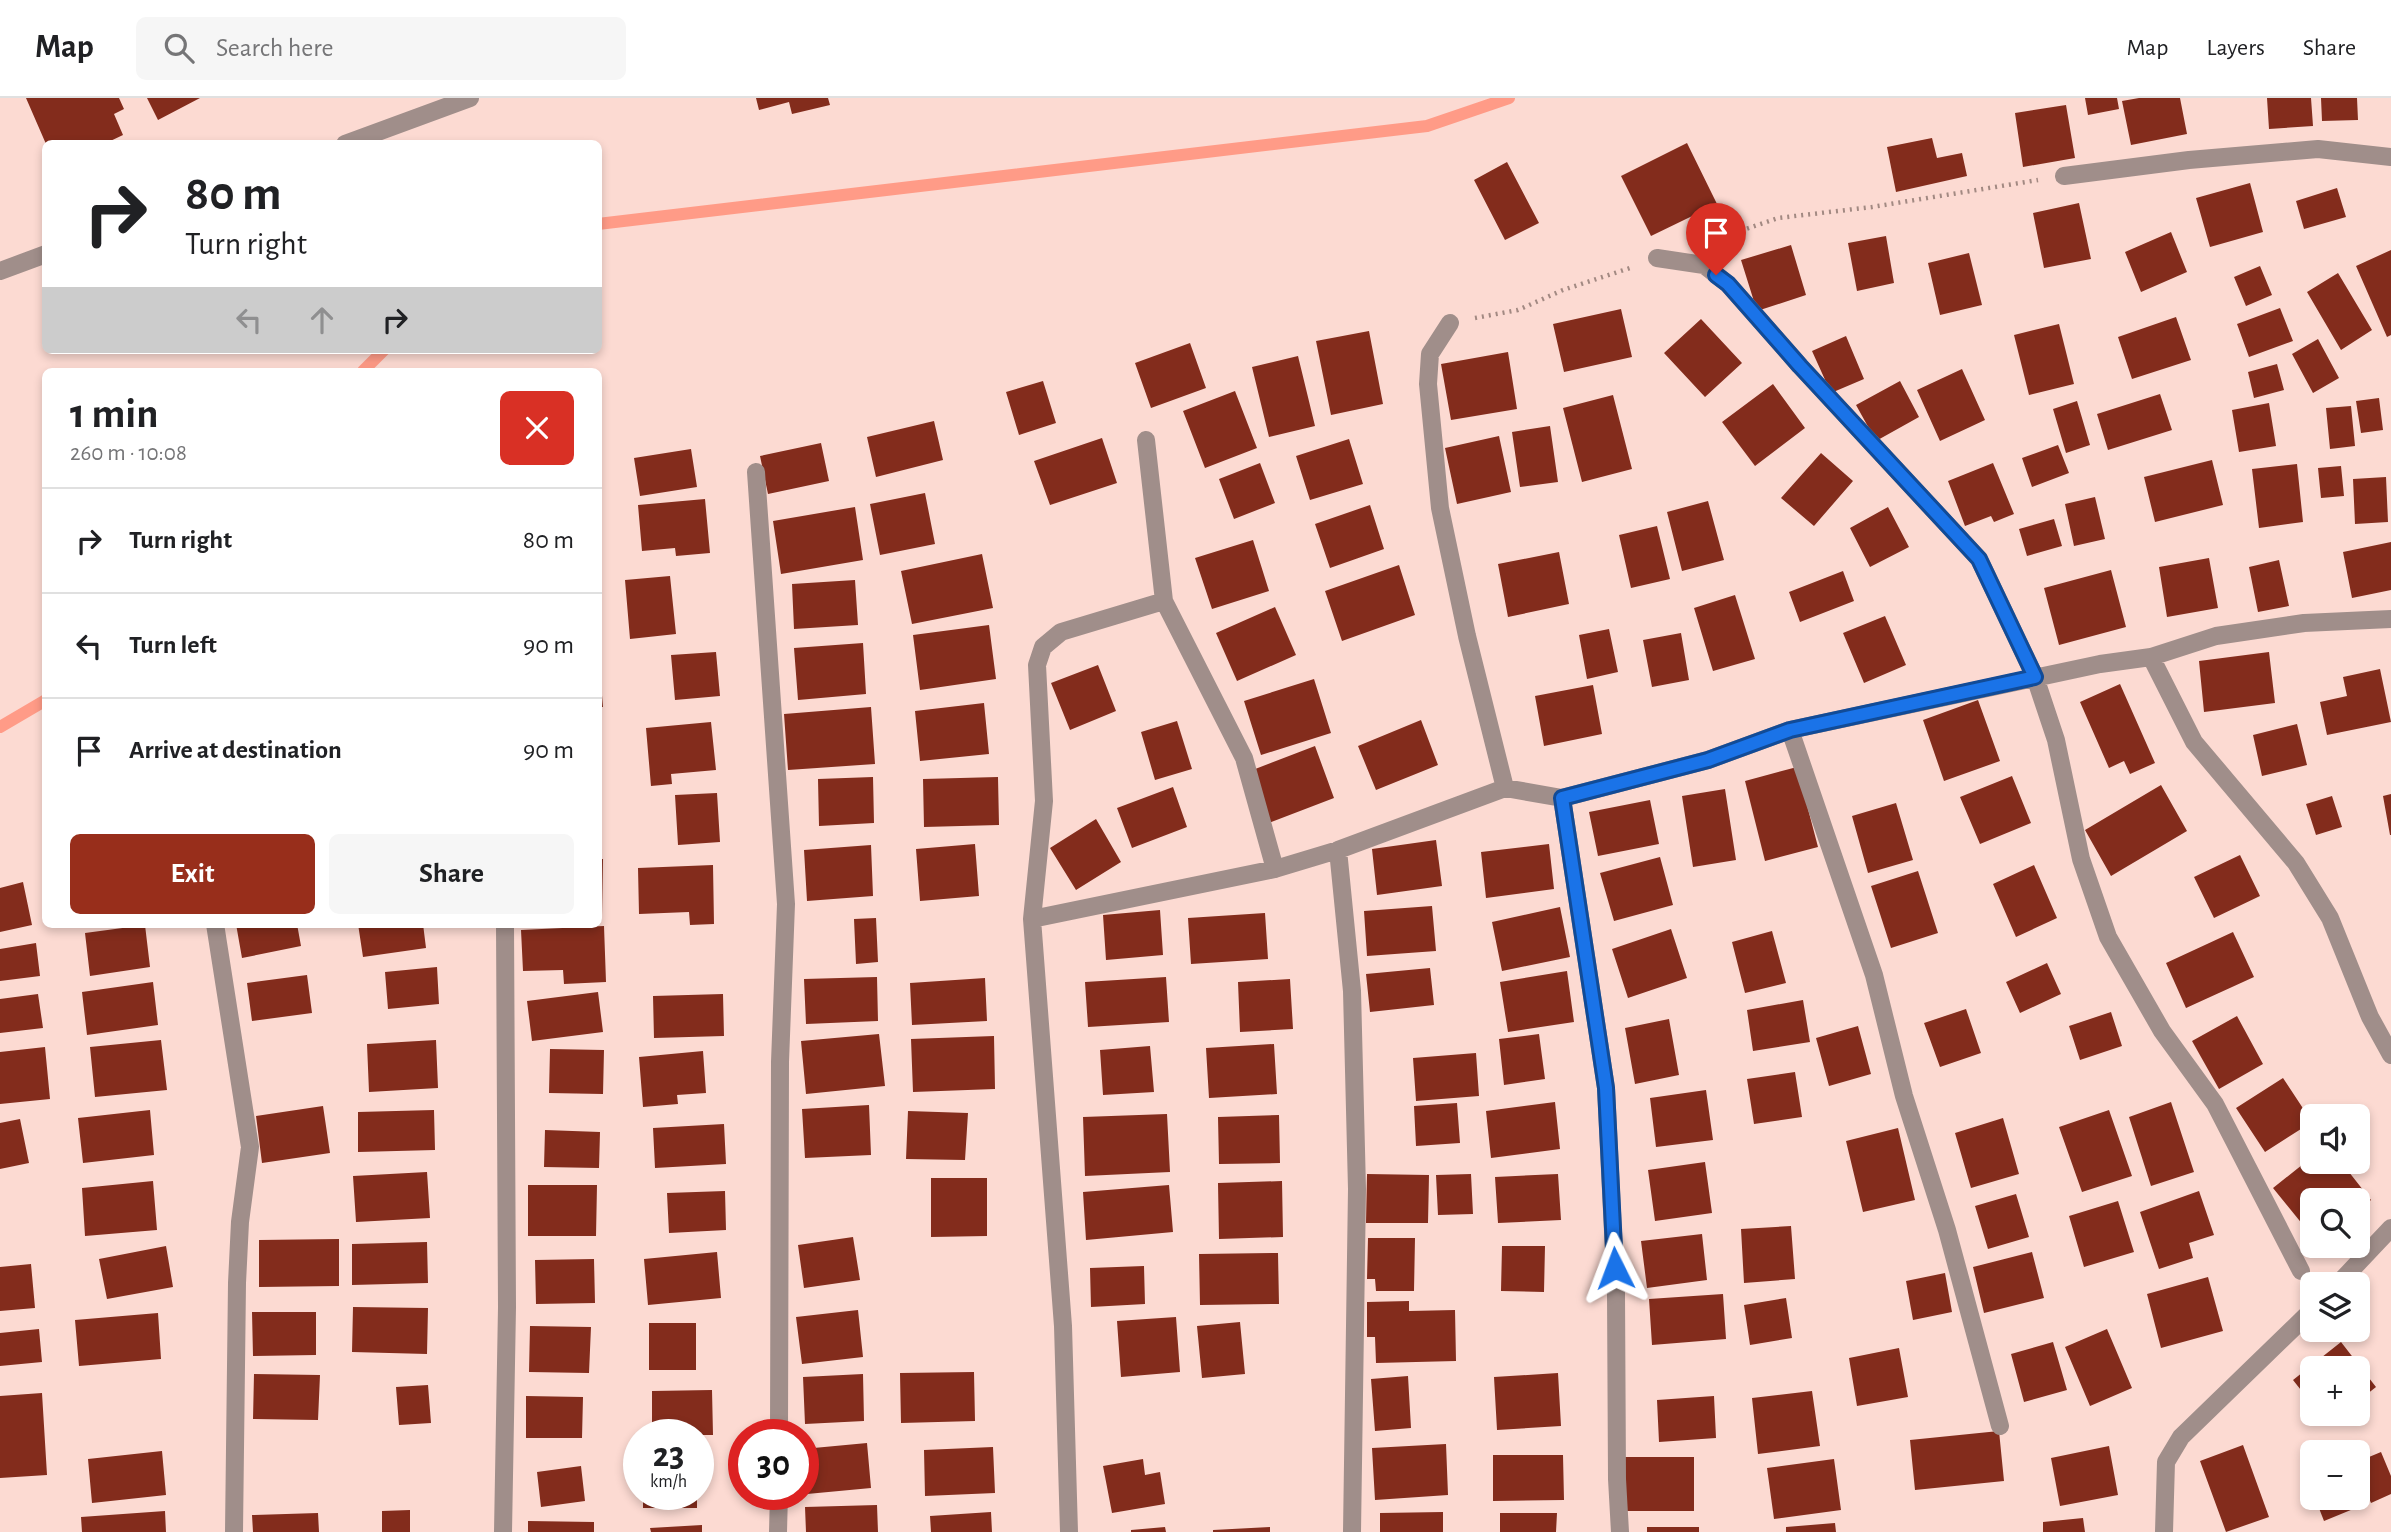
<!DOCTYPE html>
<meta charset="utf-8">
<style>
body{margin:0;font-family:"Alegreya Sans",sans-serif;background:#f6f6f6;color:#202124;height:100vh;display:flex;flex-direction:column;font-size:26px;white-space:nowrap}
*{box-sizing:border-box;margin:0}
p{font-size:23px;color:#757577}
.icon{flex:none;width:38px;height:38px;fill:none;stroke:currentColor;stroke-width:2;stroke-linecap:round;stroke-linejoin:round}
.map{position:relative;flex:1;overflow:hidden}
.side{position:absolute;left:42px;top:270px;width:560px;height:560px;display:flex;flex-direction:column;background:#fff;border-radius:10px;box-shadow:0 4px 10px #0003}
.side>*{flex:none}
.top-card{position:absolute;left:42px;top:42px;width:560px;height:214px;border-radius:10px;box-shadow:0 4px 10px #0003;background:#fff;color:#202124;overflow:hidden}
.controls{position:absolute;left:2300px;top:1006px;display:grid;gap:14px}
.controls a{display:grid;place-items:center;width:70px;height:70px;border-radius:10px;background:#fff;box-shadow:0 4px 10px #0003;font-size:35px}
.speed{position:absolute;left:623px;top:1321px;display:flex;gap:14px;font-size:35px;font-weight:700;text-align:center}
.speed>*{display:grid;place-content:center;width:91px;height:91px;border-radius:50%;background:#fff;box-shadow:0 4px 10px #0003;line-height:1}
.speed small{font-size:18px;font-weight:400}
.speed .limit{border:10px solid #d22;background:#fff;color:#111}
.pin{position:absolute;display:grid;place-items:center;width:60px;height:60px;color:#fff;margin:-72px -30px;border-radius:50% 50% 50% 0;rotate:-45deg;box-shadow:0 0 7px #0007}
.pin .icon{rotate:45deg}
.me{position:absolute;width:77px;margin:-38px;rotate:357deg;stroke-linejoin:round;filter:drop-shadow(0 0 5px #0008)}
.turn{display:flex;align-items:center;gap:24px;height:147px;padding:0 28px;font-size:32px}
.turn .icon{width:91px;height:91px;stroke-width:2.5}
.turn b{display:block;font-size:49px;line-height:60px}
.lanes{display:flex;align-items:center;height:66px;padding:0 28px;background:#0003;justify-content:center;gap:35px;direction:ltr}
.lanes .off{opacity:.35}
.round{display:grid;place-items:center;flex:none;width:74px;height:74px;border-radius:10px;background:#f6f6f6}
.head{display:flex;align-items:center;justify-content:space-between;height:119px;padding:0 28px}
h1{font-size:42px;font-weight:600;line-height:52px}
.button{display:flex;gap:14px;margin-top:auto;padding:14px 28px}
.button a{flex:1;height:80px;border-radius:10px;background:#982e1b;color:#fff;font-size:28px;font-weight:600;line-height:80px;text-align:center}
.button a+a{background:#f6f6f6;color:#202124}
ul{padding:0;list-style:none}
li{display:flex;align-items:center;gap:21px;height:105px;padding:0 28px;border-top:2px solid #e0e0e0}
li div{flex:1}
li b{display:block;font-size:26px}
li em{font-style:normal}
header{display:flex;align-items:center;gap:42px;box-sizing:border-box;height:98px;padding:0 35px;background:#fff;border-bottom:2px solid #e0e0e0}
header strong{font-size:33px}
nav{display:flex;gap:38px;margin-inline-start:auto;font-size:24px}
.search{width:490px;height:63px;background:#f6f6f6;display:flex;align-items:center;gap:18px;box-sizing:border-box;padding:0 24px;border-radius:10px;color:#757577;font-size:26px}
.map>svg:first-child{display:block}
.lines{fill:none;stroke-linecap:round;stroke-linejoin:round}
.stream{stroke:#ff9b87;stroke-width:12}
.building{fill:#832c1c}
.path{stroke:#a28982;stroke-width:4.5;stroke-dasharray:2 5;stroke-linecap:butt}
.minor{stroke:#a08e8a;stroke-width:18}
.route-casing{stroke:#114b97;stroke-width:18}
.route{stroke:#1a73e8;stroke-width:12}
</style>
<header>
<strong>Map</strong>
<div class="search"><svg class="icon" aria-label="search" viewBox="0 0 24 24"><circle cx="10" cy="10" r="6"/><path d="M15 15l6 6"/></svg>Search here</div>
<nav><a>Map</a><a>Layers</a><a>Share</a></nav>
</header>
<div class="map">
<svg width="2391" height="1434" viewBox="0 0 2391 1434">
<rect width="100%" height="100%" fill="#fcdad2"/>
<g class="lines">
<path class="stream" d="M598,126L1427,28L1509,0
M363,273L384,252
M0,629L46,602"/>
</g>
<path class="building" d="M26,0H119L124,11L114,16L123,37L104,46H46Z
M147,0H200L158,22Z
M756,0H828L830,7L792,16L789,4L759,12Z
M2085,0H2117L2119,11L2088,17Z
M2139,0H2180L2187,36L2131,47L2122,3Z
M2267,0H2311L2313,28L2269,31Z
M2321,0H2357L2358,22L2322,23Z
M2066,7L2075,60L2023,69L2015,15Z
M1932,40L1937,60L1962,55L1967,78L1896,94L1887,49Z
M1687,45L1717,106L1651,138L1621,78Z
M1507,64L1539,125L1505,142L1474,82Z
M2250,85L2263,134L2210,149L2196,100Z
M2337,90L2346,119L2304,131L2296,103Z
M2079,105L2091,161L2044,170L2033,115Z
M2171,134L2187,174L2141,194L2125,154Z
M1886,138L1894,185L1857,193L1848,145Z
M1791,147L1806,197L1757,213L1741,162Z
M2391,152V237L2387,239L2356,168Z
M1969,155L1982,207L1940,217L1928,165Z
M2260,168L2272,197L2246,208L2234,179Z
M2338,175L2372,232L2341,252L2307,194Z
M2280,210L2293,243L2249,259L2237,226Z
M1621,211L1632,259L1564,274L1553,226Z
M2176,219L2191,262L2132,281L2118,239Z
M1701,221L1742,265L1705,299L1664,255Z
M2059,226L2074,286L2029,297L2014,237Z
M1369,233L1383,306L1331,317L1316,243Z
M1846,238L1864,281L1831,295L1812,253Z
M2318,241L2339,280L2313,295L2292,256Z
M1190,245L1206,290L1151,310L1135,265Z
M1508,254L1517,311L1451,322L1441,266Z
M1298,258L1315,328L1269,339L1252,269Z
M2277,266L2284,292L2254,300L2248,274Z
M1962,271L1985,322L1940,343L1917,292Z
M1043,283L1056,325L1019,337L1006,294Z
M1900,283L1919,319L1876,343L1856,307Z
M1773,286L1805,330L1755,368L1722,324Z
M1235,293L1257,350L1205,370L1183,313Z
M2160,296L2172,332L2108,352L2097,316Z
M1613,297L1632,371L1582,384L1563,310Z
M2379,300L2383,332L2361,335L2356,303Z
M2077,303L2090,347L2066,355L2053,311Z
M2269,305L2276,348L2239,354L2232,312Z
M2351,308L2355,348L2330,351L2326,310Z
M934,323L943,362L876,379L867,339Z
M1550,328L1558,384L1520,389L1512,334Z
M1499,338L1511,394L1457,406L1445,350Z
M1102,340L1117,385L1050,407L1034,363Z
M1349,341L1363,386L1310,402L1296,358Z
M821,345L829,383L768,396L760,358Z
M2058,347L2069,375L2032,389L2022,360Z
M691,351L697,389L640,398L634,360Z
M1821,355L1853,383L1814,428L1781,400Z
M2212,362L2223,407L2155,424L2144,379Z
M1260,365L1275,405L1234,421L1219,381Z
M1993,365L2014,416L1994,424L1991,418L1965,428L1948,383Z
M2297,366L2303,424L2259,430L2252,371Z
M2341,368L2344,398L2321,400L2318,370Z
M2386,379L2388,424L2355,426L2353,381Z
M925,395L935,446L880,457L870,406Z
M2095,399L2105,441L2074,448L2065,406Z
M705,401L710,455L676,458L675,450L642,453L638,407Z
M1708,403L1724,462L1682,473L1667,414Z
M1370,407L1384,451L1330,470L1315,426Z
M855,409L863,462L781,476L773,423Z
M1888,409L1909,449L1870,469L1850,430Z
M2054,421L2062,448L2027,458L2019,431Z
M1657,428L1670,481L1631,490L1619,437Z
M1253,442L1269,493L1212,511L1195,460Z
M2391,444V492L2352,500L2343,454Z
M1559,454L1569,506L1508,519L1498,466Z
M982,456L993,510L912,526L901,473Z
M2209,460L2218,510L2167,519L2159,469Z
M2279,462L2289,508L2258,514L2249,469Z
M1399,467L1415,517L1342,543L1325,493Z
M2111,472L2126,529L2059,547L2044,490Z
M1843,473L1854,503L1800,524L1789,494Z
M670,478L676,536L630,541L625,482Z
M855,482L858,527L794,531L792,486Z
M1735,497L1755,561L1713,573L1694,510Z
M1275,509L1296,557L1237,583L1216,535Z
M598,517H600L602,540H598Z
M1885,518L1906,567L1864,585L1843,535Z
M989,527L996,581L920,592L913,537Z
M1609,531L1618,574L1587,581L1579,537Z
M1681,535L1689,582L1652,589L1643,542Z
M863,545L866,596L798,602L794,550Z
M716,554L720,598L675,602L671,557Z
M2269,554L2275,605L2204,614L2199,563Z
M1098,567L1116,613L1070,632L1051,585Z
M2380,571L2391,624L2327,637L2320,604L2347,598L2343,579Z
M598,574H600L603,609H598Z
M1314,581L1331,635L1261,657L1244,603Z
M2120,586L2155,665L2130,676L2124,663L2109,670L2080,604Z
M1593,587L1602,636L1544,648L1535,598Z
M1978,602L2000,663L1944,683L1923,622Z
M984,605L989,656L920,663L915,613Z
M871,609L875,666L788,672L784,616Z
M1421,622L1438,667L1376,692L1358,648Z
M1177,623L1192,671L1155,682L1141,634Z
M711,624L716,672L671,676L672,686L651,688L646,630Z
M2297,626L2307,667L2262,678L2253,637Z
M1315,648L1334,700L1269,725L1250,673Z
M1797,669L1818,749L1765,763L1745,683Z
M2012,678L2031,725L1980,746L1960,699Z
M873,679L874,725L819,728L818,681Z
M998,679L999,727L924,729L923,681Z
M2161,687L2187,733L2111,778L2085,732Z
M1173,689L1187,729L1132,750L1117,710Z
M1725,691L1736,762L1693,769L1682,698Z
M717,695L720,744L678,747L675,697Z
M2391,696V737H2390L2383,698Z
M2332,698L2342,729L2316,737L2306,706Z
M1650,702L1659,746L1598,758L1589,714Z
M1896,705L1913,762L1868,775L1852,718Z
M1096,721L1121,764L1076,792L1050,750Z
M1436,742L1442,788L1377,797L1372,751Z
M975,746L979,798L920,803L916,751Z
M1549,746L1554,791L1486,800L1481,754Z
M871,747L873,798L807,803L804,752Z
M2240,757L2260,798L2214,820L2194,779Z
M1660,759L1673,807L1614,823L1600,775Z
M598,761H603L602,817H598Z
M713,767L714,826L690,827L689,814L639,816L638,770Z
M2034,767L2057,820L2016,839L1993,786Z
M1918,773L1938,835L1891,850L1871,788Z
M23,784L32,827L0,834V790Z
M1432,808L1436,853L1367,858L1364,813Z
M1560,809L1570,859L1502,873L1492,824Z
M1160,812L1163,857L1106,862L1103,817Z
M1265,815L1268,861L1191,866L1188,820Z
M876,820L878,864L856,866L854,821Z
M236,826H297L301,848L242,860Z
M358,826H423L426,850L363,859Z
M145,827L150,869L90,878L85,835Z
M604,828L606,884L564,886L563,872L523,873L521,832Z
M1671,831L1687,880L1628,900L1612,851Z
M1772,833L1786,885L1745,895L1732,844Z
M2233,834L2254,879L2186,910L2166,865Z
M36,845L40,878L0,883V851Z
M2047,865L2061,896L2020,915L2006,884Z
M437,869L439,906L388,911L385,874Z
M1430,870L1434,907L1370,914L1366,876Z
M1567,873L1574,924L1508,934L1500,884Z
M307,877L312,915L252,923L247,885Z
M877,879L878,923L806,926L804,881Z
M1166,879L1169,924L1088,929L1085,884Z
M985,880L987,923L912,927L910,885Z
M1290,881L1293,931L1240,934L1238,884Z
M153,884L158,927L87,937L82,894Z
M598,894L603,934L532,943L527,903Z
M38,896L43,930L0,935V901Z
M723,896L724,938L654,940L653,898Z
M1803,902L1810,944L1753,953L1747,912Z
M1966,911L1981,955L1940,969L1924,925Z
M2111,914L2122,948L2080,962L2069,928Z
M2237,918L2263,966L2219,991L2192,943Z
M1669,921L1679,977L1635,986L1625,930Z
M1858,928L1871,976L1829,988L1816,940Z
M879,936L885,988L806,996L801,943Z
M1539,936L1545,981L1504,987L1499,941Z
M994,938L995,991L913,994L911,941Z
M161,942L167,992L95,999L90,949Z
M436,942L438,990L369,994L367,946Z
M1274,946L1277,996L1209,1000L1206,950Z
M1150,948L1154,994L1103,997L1100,952Z
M45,949L50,1001L0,1006V954Z
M550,951L604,952L603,996L549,995Z
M703,953L706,995L677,997L678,1006L643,1009L639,959Z
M1476,955L1479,998L1416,1003L1413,960Z
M1795,974L1802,1019L1754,1026L1747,981Z
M2283,980L2312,1024L2265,1054L2236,1010Z
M1706,992L1713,1042L1656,1049L1650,1000Z
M1555,1004L1560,1051L1491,1060L1486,1013Z
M2171,1004L2194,1074L2151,1088L2129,1019Z
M1457,1005L1460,1045L1416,1048L1414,1008Z
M869,1007L871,1057L805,1060L802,1011Z
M323,1008L330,1055L262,1065L256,1018Z
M150,1012L154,1057L83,1065L78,1020Z
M434,1012L435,1052L358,1054V1014Z
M2109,1012L2132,1078L2082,1094L2059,1029Z
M908,1013L968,1015L965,1062L906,1061Z
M1167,1016L1170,1074L1085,1078L1083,1019Z
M1279,1017L1280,1065L1219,1066L1218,1019Z
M2003,1020L2019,1076L1971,1090L1955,1035Z
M20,1021L29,1065L0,1071V1025Z
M724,1026L726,1066L655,1070L653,1030Z
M1898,1030L1915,1102L1863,1114L1846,1043Z
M545,1032L600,1034L599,1070L544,1069Z
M2312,1059V1064H2341L2371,1102L2357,1113V1102H2312V1138L2273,1090Z
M1705,1064L1712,1115L1655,1123L1648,1072Z
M427,1074L430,1120L356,1124L353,1078Z
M1367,1076L1429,1077L1428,1125H1366Z
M1471,1076L1473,1116L1438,1117L1436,1077Z
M1558,1076L1561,1122L1498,1125L1495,1079Z
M931,1080H987V1138L931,1139Z
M153,1083L157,1132L85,1138L82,1090Z
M1282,1083L1283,1139L1219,1141L1218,1085Z
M528,1087H597L596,1138H528Z
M1169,1087L1173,1134L1086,1142L1083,1094Z
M725,1093L726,1132L669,1135L667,1095Z
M2199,1093L2214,1137L2189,1145L2193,1160L2159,1171L2140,1114Z
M2016,1096L2029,1139L1988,1151L1975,1108Z
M2118,1103L2134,1154L2084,1169L2069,1118Z
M1791,1128L1795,1181L1744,1185L1741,1131Z
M1702,1136L1707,1182L1647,1190L1641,1143Z
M853,1139L860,1182L804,1190L798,1147Z
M1368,1140H1415L1414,1193H1376L1375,1181H1367Z
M339,1141V1188L259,1189V1142Z
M427,1144L428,1185L352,1187V1146Z
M166,1148L173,1189L107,1201L99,1161Z
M1502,1148H1545L1544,1194L1501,1193Z
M717,1154L721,1200L648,1207L644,1161Z
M2032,1154L2044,1200L1984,1215L1973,1169Z
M1278,1155L1279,1206L1200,1207L1199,1156Z
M594,1161L595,1205L536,1206L535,1162Z
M31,1166L35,1210L0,1213V1169Z
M1144,1168L1145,1206L1091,1209L1090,1170Z
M1945,1175L1952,1214L1913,1222L1906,1183Z
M2208,1179L2223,1233L2161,1250L2147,1196Z
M1723,1196L1726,1241L1652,1247L1649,1201Z
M1786,1200L1792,1240L1750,1247L1744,1207Z
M1409,1203V1213L1455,1212L1456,1263L1376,1265L1375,1239H1367V1204Z
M353,1209L428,1210L427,1256L352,1254Z
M858,1212L863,1259L802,1266L796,1219Z
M252,1214H316V1257L253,1258Z
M158,1215L161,1261L79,1268L75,1222Z
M1176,1219L1180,1274L1121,1279L1117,1223Z
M1240,1224L1245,1276L1202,1280L1197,1228Z
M649,1225H696V1272H649Z
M530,1228L591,1229L589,1275L529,1274Z
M39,1231L42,1264L0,1268V1235Z
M2107,1231L2132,1290L2090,1308L2065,1249Z
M2053,1244L2067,1292L2024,1304L2011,1256Z
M2341,1244L2376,1289L2357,1304V1270H2312V1306L2293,1282Z
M1899,1250L1908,1299L1857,1308L1849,1260Z
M974,1274L975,1323L901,1325L900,1275Z
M1558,1275L1561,1328L1497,1332L1494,1279Z
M254,1276L320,1277L318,1322L253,1321Z
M863,1276L864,1323L805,1326L803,1279Z
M1408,1278L1411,1330L1375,1333L1371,1281Z
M428,1287L431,1325L399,1327L396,1289Z
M712,1292L713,1337H652V1293Z
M1812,1293L1820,1348L1758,1356L1752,1300Z
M42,1295L47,1377L0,1380V1298Z
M526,1298L583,1299L582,1340H526Z
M1714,1298L1716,1340L1659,1344L1657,1302Z
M2320,1316H2342L2328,1327Z
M1999,1333L2004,1383L1915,1392L1910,1342Z
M867,1345L871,1390L807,1396L803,1351Z
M1446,1346L1448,1397L1375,1402L1372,1350Z
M2243,1347L2269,1419L2226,1434L2200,1363Z
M2109,1348L2118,1397L2060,1408L2051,1360Z
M993,1349L995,1395L925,1398L924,1352Z
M162,1353L166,1397L92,1405L88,1361Z
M2381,1354L2391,1378V1396L2371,1405L2357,1372V1364Z
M1493,1357H1563L1564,1402L1493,1403Z
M1624,1359H1694V1413H1623Z
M1143,1361L1145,1377L1160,1374L1165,1406L1112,1415L1103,1368Z
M1834,1361L1841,1412L1774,1421L1767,1370Z
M581,1368L585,1403L541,1409L537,1374Z
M2357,1394L2363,1407L2324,1423L2315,1400H2357Z
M643,1396H697V1410H643Z
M877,1407L878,1434H806L805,1409Z
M410,1412V1434H382V1413Z
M165,1413L166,1434H82L81,1419Z
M991,1414L992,1434H931L930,1418Z
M1443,1414V1434H1380V1415Z
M318,1415L319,1434H253L252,1417Z
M1500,1415H1557L1556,1434H1500Z
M2083,1420L2085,1434H2043V1424Z
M528,1423L594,1424V1434H528Z
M1835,1425L1836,1434H1786V1429Z
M702,1427V1434H651L650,1430Z
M1165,1429L1166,1434H1131V1432Z
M1270,1429V1434H1213V1432Z
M1647,1429H1699V1434H1647Z"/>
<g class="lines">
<path class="path" d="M1714,142L1778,120L1872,109L2038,82
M1475,220L1518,212L1563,192L1633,169"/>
<path class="minor" d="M345,46L470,0
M2064,78L2189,62L2318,51L2391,59
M1657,160L1704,167L1728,186L1800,268L1979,461L2035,579L2056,642L2081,761L2108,839L2162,933L2215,1006L2301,1173
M0,173L46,156
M1450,225L1430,256L1428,286L1440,410L1467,538L1505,690
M1146,342L1164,503L1244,660L1275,771
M756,374L786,806L780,964L779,1337
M2151,559L2194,644L2296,765L2330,820L2370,919L2391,957
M1790,632L1874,877L1904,998L1947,1132L2000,1328
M1562,700L1606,990L1616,1195L1617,1381L1620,1434
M1338,752L1352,893L1357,1091L1352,1434
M1032,821L1275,771L1338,752L1505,690L1562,700L1708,662L1790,632L2100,566L2151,559L2216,538L2304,525L2391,521
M215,826L250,1049L240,1124L237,1185L234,1434
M2338,1186L2391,1130
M503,1434L507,1209L505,826
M778,1434L779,1396
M1069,1434L1063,1228L1032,821L1044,703L1037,567L1043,549L1061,534L1164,503
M2164,1434L2166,1364L2181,1339L2312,1212"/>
</g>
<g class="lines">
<g class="route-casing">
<path id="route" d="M1615,1170L1606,990L1562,700L1708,662L1790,632L2035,579L1979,461L1800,268L1728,186L1716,177"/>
</g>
<use href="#route" class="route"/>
</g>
</svg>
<div class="controls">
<a><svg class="icon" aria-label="sound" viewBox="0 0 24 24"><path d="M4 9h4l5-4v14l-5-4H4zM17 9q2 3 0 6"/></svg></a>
<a><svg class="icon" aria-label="search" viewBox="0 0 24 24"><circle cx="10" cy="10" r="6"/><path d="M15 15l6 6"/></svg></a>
<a><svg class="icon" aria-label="layers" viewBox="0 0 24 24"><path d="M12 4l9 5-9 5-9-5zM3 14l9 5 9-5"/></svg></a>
<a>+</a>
<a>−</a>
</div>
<div class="speed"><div>23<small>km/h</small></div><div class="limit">30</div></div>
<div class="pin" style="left:1716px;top:177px;background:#d93025"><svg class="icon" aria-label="arrive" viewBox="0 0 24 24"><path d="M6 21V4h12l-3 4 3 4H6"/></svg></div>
<svg class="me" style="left:1615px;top:1170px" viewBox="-20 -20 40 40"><path d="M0-17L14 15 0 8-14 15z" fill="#1a73e8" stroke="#fff" stroke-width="4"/></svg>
<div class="top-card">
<div class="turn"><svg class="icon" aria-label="right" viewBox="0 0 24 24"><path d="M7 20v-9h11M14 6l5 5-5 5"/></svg><div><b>80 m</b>Turn right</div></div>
<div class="lanes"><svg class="icon off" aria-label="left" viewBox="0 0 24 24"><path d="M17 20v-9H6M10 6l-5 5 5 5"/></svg><svg class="icon off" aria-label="ahead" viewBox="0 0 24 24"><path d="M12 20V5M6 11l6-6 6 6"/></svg><svg class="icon" aria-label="right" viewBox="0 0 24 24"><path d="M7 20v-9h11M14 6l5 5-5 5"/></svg></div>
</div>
<section class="side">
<div class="head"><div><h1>1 min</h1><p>260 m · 10:08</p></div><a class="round" style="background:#d93025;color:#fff"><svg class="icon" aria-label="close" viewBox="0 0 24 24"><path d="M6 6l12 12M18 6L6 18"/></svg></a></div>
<ul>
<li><svg class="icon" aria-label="right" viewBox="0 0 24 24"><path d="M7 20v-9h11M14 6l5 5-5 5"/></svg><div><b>Turn right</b></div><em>80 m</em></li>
<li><svg class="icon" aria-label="left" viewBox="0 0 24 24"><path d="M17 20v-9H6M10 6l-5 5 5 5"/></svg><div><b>Turn left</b></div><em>90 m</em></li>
<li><svg class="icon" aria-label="arrive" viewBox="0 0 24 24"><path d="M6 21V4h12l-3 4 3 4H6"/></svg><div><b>Arrive at destination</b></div><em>90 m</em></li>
</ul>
<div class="button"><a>Exit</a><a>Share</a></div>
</section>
</div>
